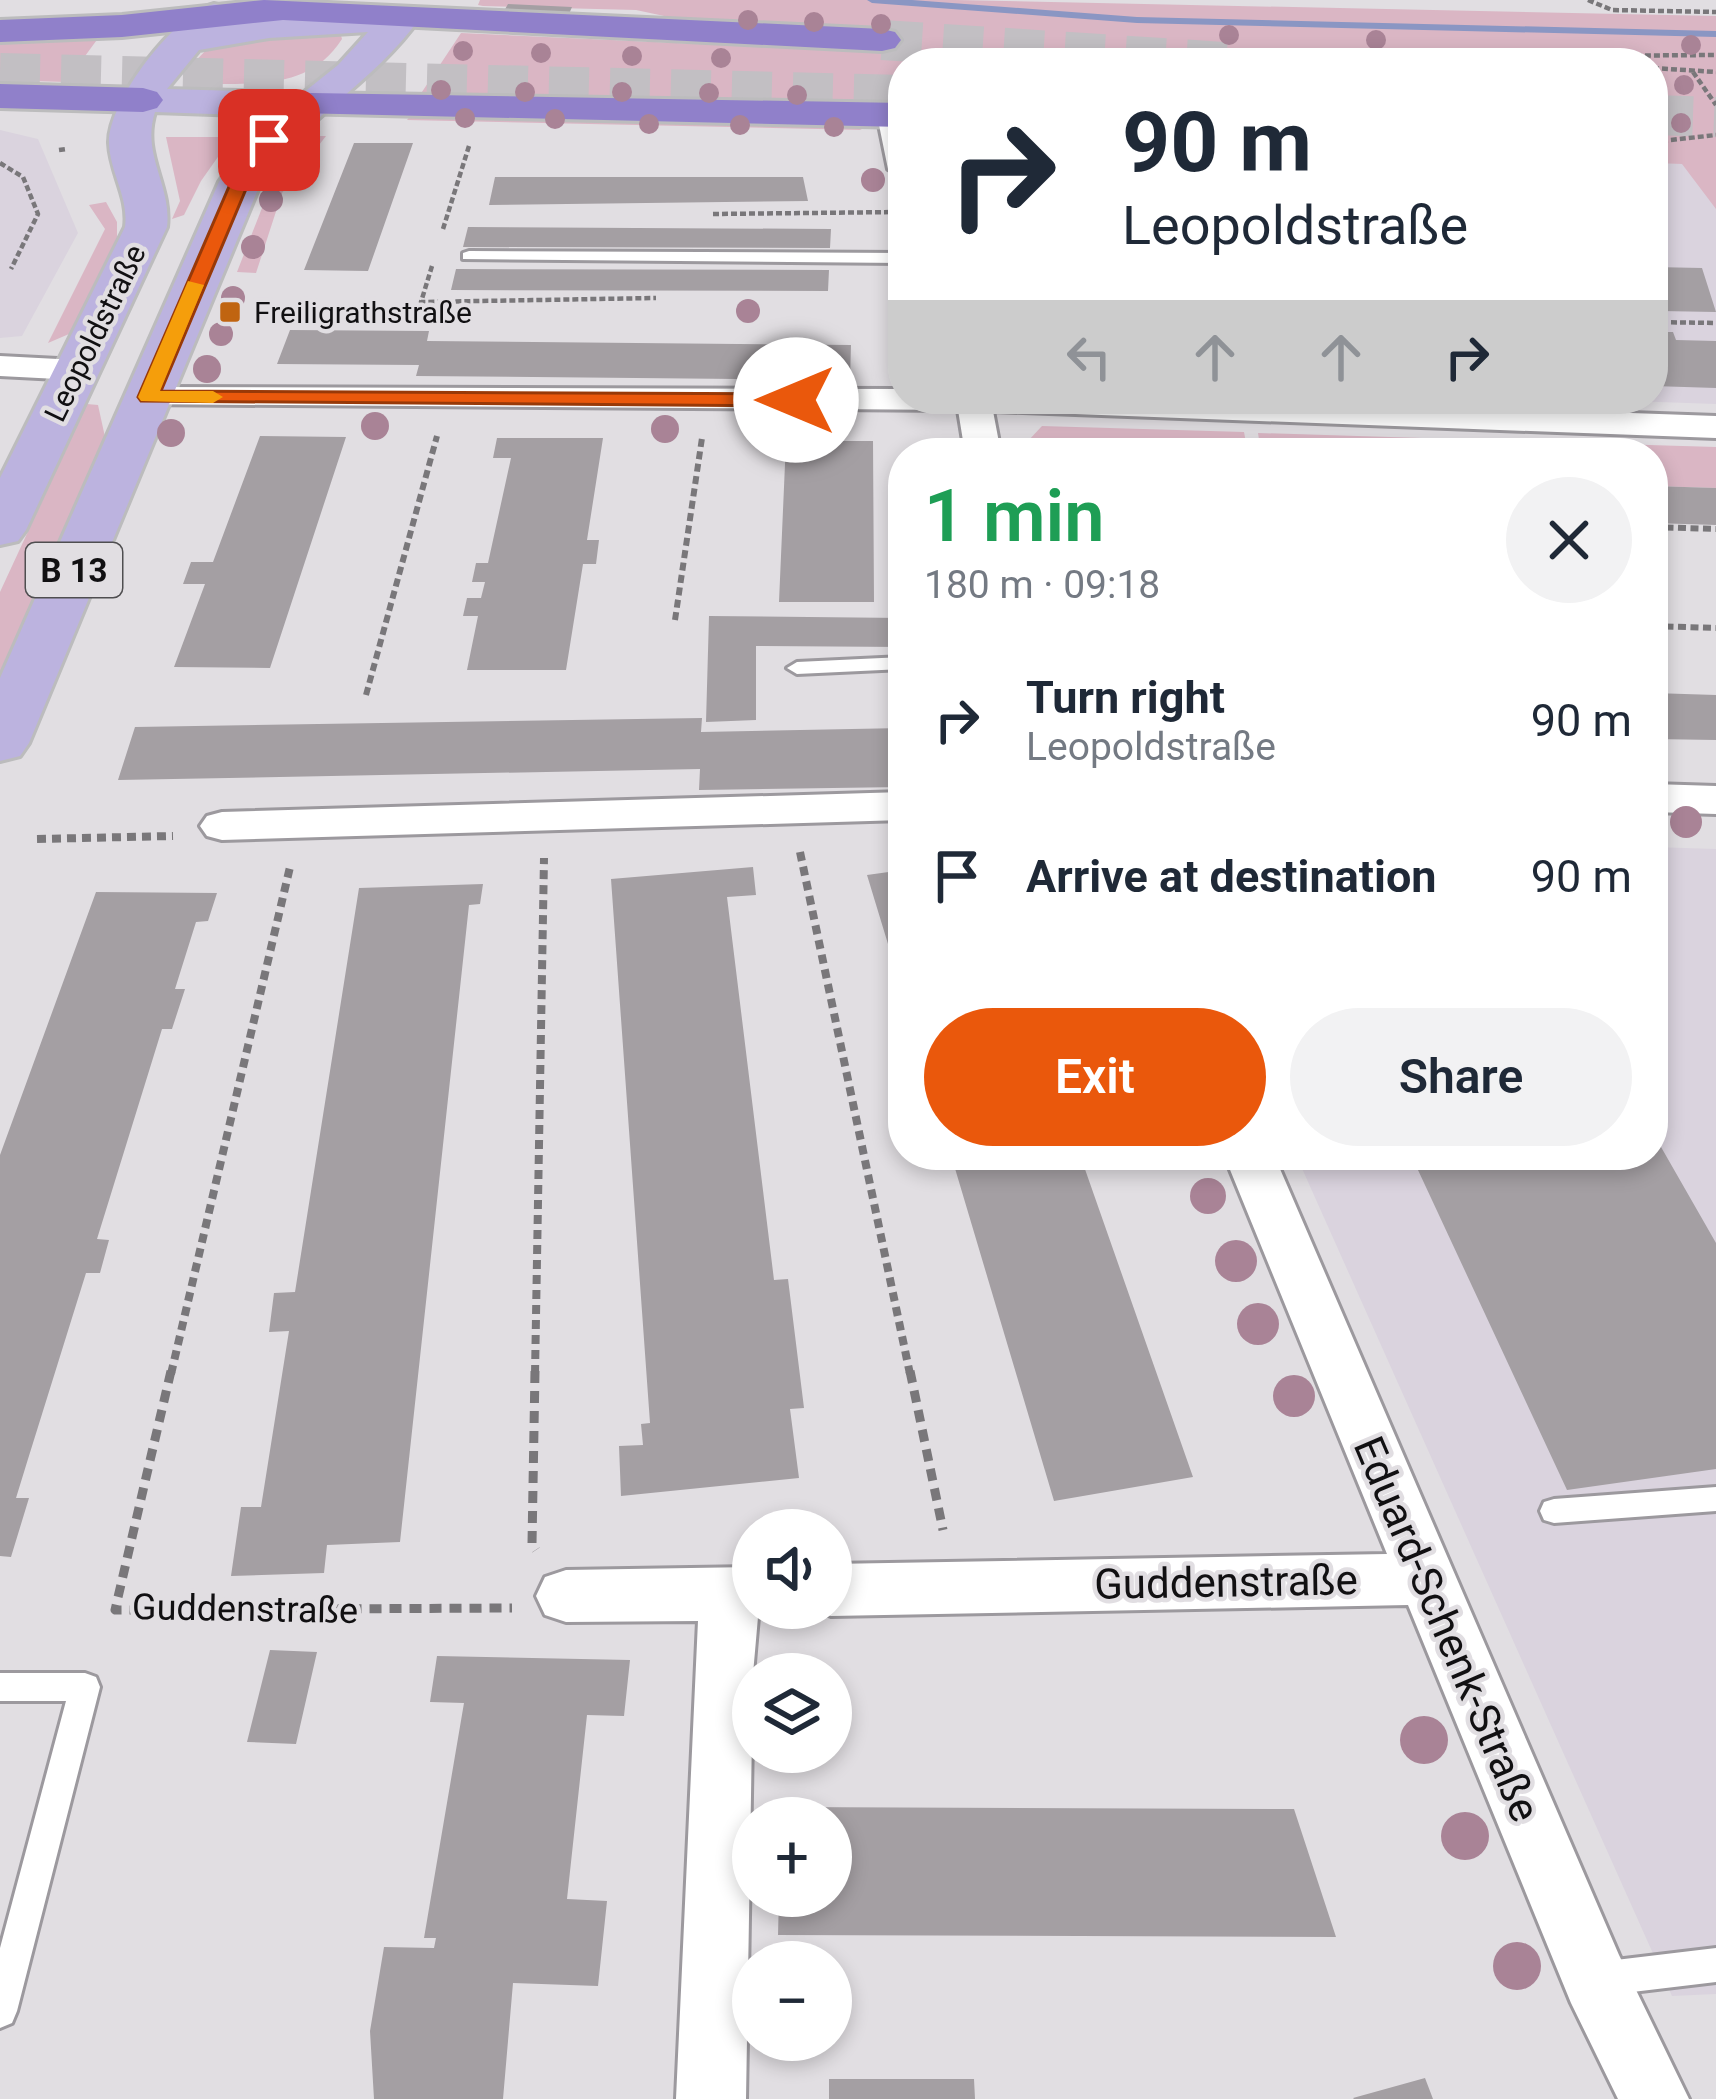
<!DOCTYPE html>
<meta charset="utf-8">
<style>
body{margin:0;font-family:Roboto,sans-serif;background:#f2f2f3;color:#1f2937;height:100vh;display:flex;flex-direction:column;font-size:45px;white-space:nowrap}
*{box-sizing:border-box;margin:0}
p{font-size:39px;color:#747a83}
.icon{flex:none;width:66px;height:66px;fill:none;stroke:currentColor;stroke-width:2;stroke-linecap:round;stroke-linejoin:round}
.map{position:relative;flex:1;overflow:hidden}
.drawer{position:absolute;left:888px;top:438px;width:780px;height:732px;display:flex;flex-direction:column;background:#fff;border-radius:48px;box-shadow:0 6px 18px #0003}
.drawer>*{flex:none}
.top-card{position:absolute;left:888px;top:48px;width:780px;height:366px;border-radius:48px;box-shadow:0 6px 18px #0003;background:#fff;color:#1f2937;overflow:hidden}
.buttons{position:absolute;left:732px;top:1509px;display:grid;gap:24px}
.buttons a{display:grid;place-items:center;width:120px;height:120px;border-radius:50%;background:#fff;box-shadow:0 6px 18px #0003;font-size:60px}
.pin{position:absolute;display:grid;place-items:center;width:102px;height:102px;color:#fff;margin:-51px;border-radius:24px;box-shadow:0 6px 18px #0006}
.me{position:absolute;width:132px;margin:-66px;rotate:270deg;stroke-linejoin:round;filter:drop-shadow(0 0 9px #0008)}
.turn{display:flex;align-items:center;gap:42px;height:252px;padding:0 36px;font-size:54px}
.turn .icon{width:156px;height:156px;stroke-width:2.5}
.turn b{display:block;font-size:84px;line-height:102px}
.lanes{display:flex;align-items:center;height:114px;padding:0 36px;background:#0003;justify-content:center;gap:60px;direction:ltr}
.lanes .off{opacity:.35}
.round{display:grid;place-items:center;flex:none;width:126px;height:126px;border-radius:63px;background:#f2f2f3}
.headline{display:flex;align-items:center;justify-content:space-between;height:204px;padding:0 36px}
h1{font-size:72px;font-weight:600;line-height:90px;color:#1e9e55}
.cta{display:flex;gap:24px;margin-top:auto;padding:24px 36px}
.cta a{flex:1;height:138px;border-radius:72px;background:#ea580c;color:#fff;font-size:48px;font-weight:600;line-height:138px;text-align:center}
.cta a+a{background:#f2f2f3;color:#1f2937}
ul{padding:0;list-style:none}
li{display:flex;align-items:center;gap:36px;height:156px;padding:0 36px}
li div{flex:1}
li b{display:block;font-size:45px}
li em{font-style:normal}
.map>svg:first-child{display:block}
.built{fill:#dad3de}
.green{fill:#dab6c4}
.lines{fill:none;stroke-linecap:round;stroke-linejoin:round}
.stream{fill:#8a96c3;fill-rule:evenodd}
.building{fill:#a49fa3}
.highway-tunnel{stroke:#c2bfc3;stroke-width:40;stroke-dasharray:40 21;stroke-linecap:butt}
.lane-casing{stroke:#9c999e;stroke-width:6}
.street-casing{stroke:#9c999e;stroke-width:6}
.primary-casing{stroke:#bcbcbd;stroke-width:6}
.highway-casing{stroke:#bcbcbd;stroke-width:6}
.path-far3{stroke:#79777a;stroke-width:4.5;stroke-dasharray:6 3;stroke-linecap:butt}
.path-far2{stroke:#79777a;stroke-width:6;stroke-dasharray:8 4.5;stroke-linecap:butt}
.path-far1{stroke:#79777a;stroke-width:8;stroke-dasharray:9 6;stroke-linecap:butt}
.path{stroke:#79777a;stroke-width:9;stroke-dasharray:12 8;stroke-linecap:butt}
.lane{fill:#fff;fill-rule:evenodd}
.street{fill:#fff;fill-rule:evenodd}
.primary{fill:#bcb3df;fill-rule:evenodd}
.highway{fill:#9080ca;fill-rule:evenodd}
.tree{fill:#a98396}
.route{fill:#ea580c;stroke:#983908;stroke-width:3}
.slow{fill:#f59e0b}
.poi-dot{fill:#c06410;stroke:#e1dee2;stroke-width:4.5}
.labels{text-anchor:middle;dominant-baseline:central;stroke-width:9;stroke-linejoin:round;paint-order:stroke}
.far-poi-label{font-size:30px;fill:#111012;stroke:#e1dee2;text-anchor:start}
.far-street-label{font-size:30px;fill:#111012;stroke:#e1dee2}
.shield{fill:#e1dee2;stroke:#4f4e50;stroke-width:3}
.shield-label{font-size:33px;font-weight:bold;fill:#111012}
.street-label{font-size:36px;fill:#111012;stroke:#e1dee2}
.near-street-label{font-size:42px;fill:#111012;stroke:#e1dee2}
</style>
<div class="map">
<svg width="1716" height="2099" viewBox="0 0 1716 2099">
<rect width="100%" height="100%" fill="#e1dee2"/>
<path class="built" d="M0,130L38,139L78,233L22,336L0,338Z
M1653,163L1716,164V404L1573,399H1653Z
M1653,847L1716,849V1994L1672,1996L1296,1155H1653Z"/>
<path class="green" d="M480,0H955L1716,16V209L1682,164L1653,163V63H903V108L416,101L461,33L698,44L738,40L683,20L636,10L483,6L478,5Z
M340,32L342,39C309,91 252,83 198,84L186,81L183,74L210,46L240,38Z
M99,37L66,82L0,80V40Z
M411,115L848,123L862,130L407,120Z
M311,136H326L282,193L256,273L237,272L269,190Z
M166,137H232L201,181L184,215L172,219L180,201Z
M106,202L117,222V242L69,334L48,343L105,229L89,205Z
M87,404L98,405L105,437L0,672V592Z
M1042,426L1244,432L1248,453H1030L1027,442Z
M1258,433L1716,447V488L1653,486V453H1261Z"/>
<g class="lines">
<path class="stream" d="M867,0H912L1137,17L1716,31V37L1137,23L872,3Z"/>
</g>
<path class="building" d="M508,4L572,7L569,14L504,11Z
M354,143H413L368,271L304,270Z
M495,177H803L808,201L489,205Z
M468,227L831,229L830,248L463,247Z
M1653,267L1702,268L1716,312L1661,311L1663,317H1653Z
M456,269L829,270L828,291L451,290Z
M290,330L429,331L427,341L851,345L850,380L416,376L419,365L277,364Z
M1653,332H1673L1676,340L1716,341V388L1653,386Z
M260,436L346,437L270,668L174,667L205,584H183L191,562H213Z
M497,438H603L587,540H599L596,564H583L566,670H467L478,616H463L467,598H481L485,582H472L476,563H488L511,458H493Z
M786,441H873L874,602H779Z
M1653,486L1716,488V525L1653,523Z
M709,616L903,618V647L756,646V720L706,722Z
M1653,693L1716,695V740L1653,739Z
M702,718L701,732L903,728V787L699,790L700,769L118,780L135,727Z
M753,867L756,895L727,897L774,1280L788,1279L804,1408L790,1409L799,1478L621,1496L619,1446L643,1445L641,1424L650,1423L611,879Z
M903,870V990H902L867,875Z
M483,884L480,904L469,905L400,1542L327,1545L324,1573L231,1576L241,1507H261L289,1331L269,1332L274,1293L295,1292L359,888Z
M96,892L217,893L208,921L196,922L175,989H185L172,1029H162L97,1239L109,1240L100,1273H86L28,1459L16,1498H29L11,1557L0,1556V1155Z
M1653,1133L1716,1243V1469L1567,1490L1411,1155H1653Z
M951,1155H1080L1193,1477L1054,1501Z
M270,1650L317,1652L296,1744L247,1742Z
M437,1656L630,1660L624,1716L587,1715L567,1899L607,1901L598,1986L513,1983L503,2099H374L370,2031L384,1947L434,1948L436,1938H424L464,1703L430,1702Z
M782,1807L1294,1809L1336,1937L778,1935L779,1896H831V1818H781Z
M1425,2078L1433,2099H1354L1353,2098Z
M829,2079H974L975,2099H829Z"/>
<g class="lines">
<path class="highway-tunnel" d="M882,40L1240,63
M0,73L903,95
M1653,115L1716,117"/>
<g class="lane-casing">
<path id="lane" d="M469,251L903,253V263L463,259V253Z
M903,657V669L797,674L787,668L797,662Z
M1716,1487V1511L1554,1523L1544,1520L1540,1511L1544,1502L1554,1499Z
M0,1673H85L96,1677L100,1687L17,2011L12,2023L0,2028V1948L66,1701H0Z
M1716,1948V1982L1599,1996L1587,1991L1582,1979L1587,1967L1599,1962Z"/>
</g>
<g class="street-casing">
<path id="street" d="M891,106L903,111V178L888,169L877,115Z
M0,356L77,360L89,363L94,370L89,377L77,380L0,376Z
M148,387L903,389V399H1234L1716,416V438L993,411L1001,453H965L958,410L136,404L131,397L136,390Z
M1653,784L1716,786V814L1653,812Z
M903,792V820L222,840L207,836L200,826L207,816L222,812Z
M1224,1155H1274L1619,1955L1689,2099H1618L1571,2003L1408,1605L831,1616L810,1608H831V1564L1387,1554Z
M753,1567V1608H776L758,1617L753,1674L746,2099H676L698,1621L566,1622L545,1615L536,1596L545,1577L566,1570Z"/>
</g>
<g class="primary-casing">
<path id="primary" d="M214,4L227,7L232,15L227,23L400,8L413,11L419,19C374,83 303,118 261,182L29,743L20,756L0,761V678L219,182L255,130L273,116L155,112C141,155 172,185 167,227L26,530L18,541L0,545V478L125,227C129,197 110,173 109,143C108,102 174,14 214,4ZM368,32L338,65L303,93L167,89L199,50L269,38Z"/>
</g>
<g class="highway-casing">
<path id="highway" d="M264,0L882,29L895,32L901,40L895,48L882,51L283,20L122,37L0,42V20L122,15Z
M0,84L143,88L157,92L163,100L157,108L143,112L0,108Z
M311,93L903,103V127L297,113L291,105L297,97Z"/>
</g>
<path class="path-far3" d="M1588,0L1612,10L1716,12
M1570,63L1571,56L1716,55
M1653,68L1716,72
M1693,72L1716,105
M1653,142L1716,135
M59,150L66,149
M0,163L23,177L38,214L11,269
M713,214L901,212
M443,229L469,146
M432,266L421,302L656,298
M1653,322L1716,323"/>
<path class="path-far2" d="M1653,527L1716,529
M675,620L702,438
M1653,626L1716,628
M366,695L437,436"/>
<path class="path-far1" d="M37,839L173,836
M800,852L910,1374
M171,1374L290,867
M535,1374L544,858"/>
<path class="path" d="M171,1371L115,1610L512,1608
M535,1371L532,1544L536,1550
M910,1371L943,1530"/>
<use href="#lane" class="lane"/>
<use href="#street" class="street"/>
<use href="#primary" class="primary"/>
<use href="#highway" class="highway"/>
</g>
<g class="tree">
<circle cx="748" cy="20" r="10"/>
<circle cx="814" cy="22" r="10"/>
<circle cx="881" cy="24" r="10"/>
<circle cx="1229" cy="35" r="10"/>
<circle cx="1376" cy="40" r="10"/>
<circle cx="1691" cy="45" r="10"/>
<circle cx="463" cy="51" r="10"/>
<circle cx="541" cy="53" r="10"/>
<circle cx="632" cy="56" r="10"/>
<circle cx="721" cy="58" r="10"/>
<circle cx="1684" cy="85" r="10"/>
<circle cx="441" cy="90" r="10"/>
<circle cx="525" cy="92" r="10"/>
<circle cx="622" cy="92" r="10"/>
<circle cx="709" cy="93" r="10"/>
<circle cx="797" cy="95" r="10"/>
<circle cx="465" cy="118" r="10"/>
<circle cx="555" cy="119" r="10"/>
<circle cx="1681" cy="123" r="10"/>
<circle cx="649" cy="124" r="10"/>
<circle cx="740" cy="125" r="10"/>
<circle cx="834" cy="127" r="10"/>
<circle cx="299" cy="154" r="10"/>
<circle cx="873" cy="180" r="12"/>
<circle cx="271" cy="200" r="12"/>
<circle cx="253" cy="247" r="12"/>
<circle cx="233" cy="298" r="12"/>
<circle cx="748" cy="311" r="12"/>
<circle cx="221" cy="334" r="12"/>
<circle cx="207" cy="369" r="14"/>
<circle cx="375" cy="426" r="14"/>
<circle cx="665" cy="429" r="14"/>
<circle cx="171" cy="433" r="14"/>
<circle cx="1686" cy="822" r="16"/>
<circle cx="1208" cy="1196" r="18"/>
<circle cx="1236" cy="1261" r="21"/>
<circle cx="1258" cy="1324" r="21"/>
<circle cx="1294" cy="1396" r="21"/>
<circle cx="1424" cy="1740" r="24"/>
<circle cx="1465" cy="1836" r="24"/>
<circle cx="1517" cy="1966" r="24"/>
</g>
<path class="route" d="M269,134L277,140L249,182L161,391L796,394L806,400L796,406L141,401L138,397L231,182L263,136Z"/>
<path class="slow" d="M188,281L204,285L160,391H213L223,397L213,403L141,401L138,397Z"/>
<rect class="poi-dot" x="218" y="300" width="24" height="24" rx="6"/>
<g class="labels">
<g class="far-poi-label">
<text x="254" y="312">Freiligrathstraße</text>
</g>
<g class="far-street-label">
<text transform="translate(95 333) rotate(-64)">Leopoldstraße</text>
</g>
<rect class="shield" x="26" y="543" width="96" height="54" rx="9"/>
<g class="shield-label">
<text x="74" y="570">B 13</text>
</g>
<g class="street-label">
<text transform="translate(245 1609) rotate(1)">Guddenstraße</text>
</g>
<g class="near-street-label">
<text transform="translate(1226 1582) rotate(-1)">Guddenstraße</text>
<text transform="translate(1447 1629) rotate(67)">Eduard-Schenk-Straße</text>
</g>
</g>
</svg>
<div class="buttons">
<a><svg class="icon" aria-label="sound" viewBox="0 0 24 24"><path d="M4 9h4l5-4v14l-5-4H4zM17 9q2 3 0 6"/></svg></a>
<a><svg class="icon" aria-label="layers" viewBox="0 0 24 24"><path d="M12 4l9 5-9 5-9-5zM3 14l9 5 9-5"/></svg></a>
<a>+</a>
<a>−</a>
</div>
<div class="pin" style="left:269px;top:140px;background:#d93025"><svg class="icon" aria-label="arrive" viewBox="0 0 24 24"><path d="M6 21V4h12l-3 4 3 4H6"/></svg></div>
<svg class="me" style="left:796px;top:400px" viewBox="-20 -20 40 40"><circle r="19" fill="#fff"/><path d="M0-13L10 11 0 6-10 11z" fill="#ea580c"/></svg>
<div class="top-card">
<div class="turn"><svg class="icon" aria-label="right" viewBox="0 0 24 24"><path d="M7 20v-9h11M14 6l5 5-5 5"/></svg><div><b>90 m</b>Leopoldstraße</div></div>
<div class="lanes"><svg class="icon off" aria-label="left" viewBox="0 0 24 24"><path d="M17 20v-9H6M10 6l-5 5 5 5"/></svg><svg class="icon off" aria-label="ahead" viewBox="0 0 24 24"><path d="M12 20V5M6 11l6-6 6 6"/></svg><svg class="icon off" aria-label="ahead" viewBox="0 0 24 24"><path d="M12 20V5M6 11l6-6 6 6"/></svg><svg class="icon" aria-label="right" viewBox="0 0 24 24"><path d="M7 20v-9h11M14 6l5 5-5 5"/></svg></div>
</div>
<section class="drawer">
<div class="headline"><div><h1>1 min</h1><p>180 m · 09:18</p></div><a class="round"><svg class="icon" aria-label="close" viewBox="0 0 24 24"><path d="M6 6l12 12M18 6L6 18"/></svg></a></div>
<ul>
<li><svg class="icon" aria-label="right" viewBox="0 0 24 24"><path d="M7 20v-9h11M14 6l5 5-5 5"/></svg><div><b>Turn right</b><p>Leopoldstraße</p></div><em>90 m</em></li>
<li><svg class="icon" aria-label="arrive" viewBox="0 0 24 24"><path d="M6 21V4h12l-3 4 3 4H6"/></svg><div><b>Arrive at destination</b></div><em>90 m</em></li>
</ul>
<div class="cta"><a>Exit</a><a>Share</a></div>
</section>
</div>
